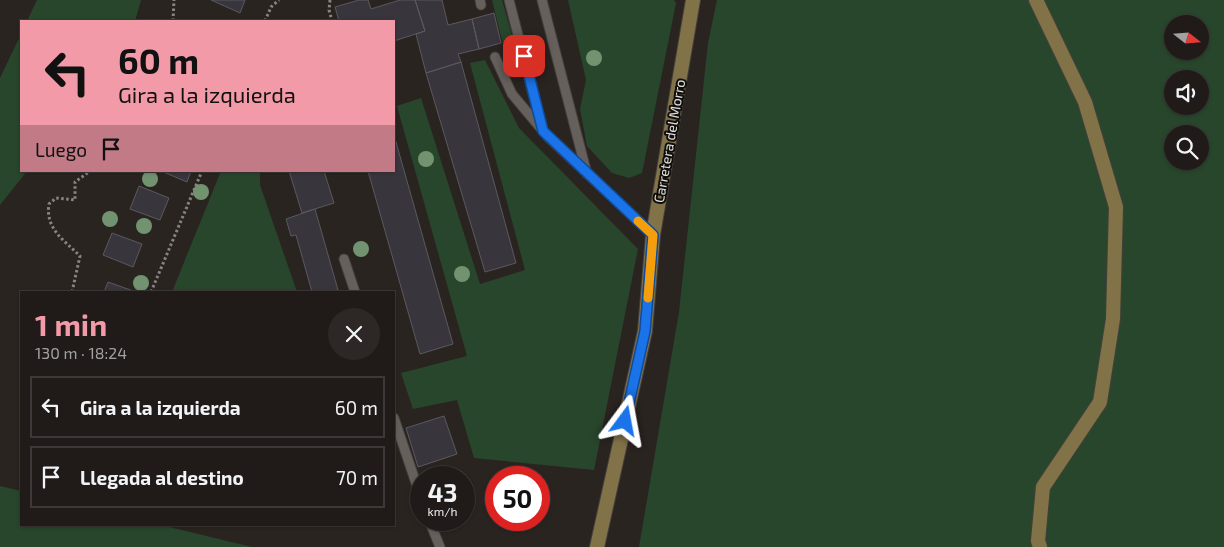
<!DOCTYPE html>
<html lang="es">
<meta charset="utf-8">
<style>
body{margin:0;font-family:"Exo 2",sans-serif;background:#2d2826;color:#f1f3f6;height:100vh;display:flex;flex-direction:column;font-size:19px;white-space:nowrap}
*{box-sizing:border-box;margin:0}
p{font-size:16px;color:#a2a1a2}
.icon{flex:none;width:28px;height:28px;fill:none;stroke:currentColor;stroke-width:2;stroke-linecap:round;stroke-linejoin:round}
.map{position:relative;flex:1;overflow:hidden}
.sheet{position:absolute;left:20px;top:291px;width:375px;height:235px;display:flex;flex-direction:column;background:#201b19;border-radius:0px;box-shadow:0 1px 4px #0004,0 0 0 1px #3d3938}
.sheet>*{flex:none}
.banner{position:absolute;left:20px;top:20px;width:375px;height:152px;border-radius:0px;box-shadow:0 1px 4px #0004,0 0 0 1px #3d3938;background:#f39aa8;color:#111;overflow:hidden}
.needle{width:32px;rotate:107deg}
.buttons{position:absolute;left:1164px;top:15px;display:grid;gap:10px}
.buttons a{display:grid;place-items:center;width:45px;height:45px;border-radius:50%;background:#201b19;box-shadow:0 1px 4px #0004,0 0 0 1px #3d3938;font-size:25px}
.speed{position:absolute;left:410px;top:466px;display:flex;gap:10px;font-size:25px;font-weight:700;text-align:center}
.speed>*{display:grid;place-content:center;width:65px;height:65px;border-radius:50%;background:#201b19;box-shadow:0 1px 4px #0004,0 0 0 1px #3d3938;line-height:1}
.speed small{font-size:12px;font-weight:400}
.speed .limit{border:8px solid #d22;background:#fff;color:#111}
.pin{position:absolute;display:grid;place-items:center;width:42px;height:42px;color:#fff;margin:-21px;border-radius:10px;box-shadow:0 2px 8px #0006}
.me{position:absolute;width:55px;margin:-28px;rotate:13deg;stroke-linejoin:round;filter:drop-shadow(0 0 4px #0008)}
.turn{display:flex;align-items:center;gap:18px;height:105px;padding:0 15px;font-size:22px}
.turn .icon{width:65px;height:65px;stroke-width:2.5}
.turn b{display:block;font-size:35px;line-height:42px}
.then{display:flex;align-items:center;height:48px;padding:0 15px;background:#0003;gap:10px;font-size:19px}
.round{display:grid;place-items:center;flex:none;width:52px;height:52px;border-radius:26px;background:#2d2826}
.headline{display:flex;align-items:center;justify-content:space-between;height:85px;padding:0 15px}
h1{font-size:30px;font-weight:700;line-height:38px;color:#f39aa8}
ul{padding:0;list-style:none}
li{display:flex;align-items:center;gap:15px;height:62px;margin:0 10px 8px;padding:0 5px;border:2px solid #3d3938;border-radius:0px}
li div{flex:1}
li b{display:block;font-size:19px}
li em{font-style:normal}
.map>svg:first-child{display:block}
.green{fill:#28462c;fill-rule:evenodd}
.building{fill:#38363c;stroke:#5a595f}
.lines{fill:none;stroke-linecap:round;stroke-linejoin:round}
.service-casing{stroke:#44403c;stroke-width:11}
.secondary-casing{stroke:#44403c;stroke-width:16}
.path{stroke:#898481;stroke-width:3;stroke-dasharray:2.5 2.5;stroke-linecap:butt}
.service{stroke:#66605c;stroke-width:9}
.secondary{stroke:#817248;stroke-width:14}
.tree{fill:#729370}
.route-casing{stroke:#114b97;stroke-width:12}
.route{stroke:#1a73e8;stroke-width:9}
.slow{stroke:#f59e0b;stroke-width:9}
.labels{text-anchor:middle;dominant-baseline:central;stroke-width:4;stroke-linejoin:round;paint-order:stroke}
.street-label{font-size:14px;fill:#e1dedb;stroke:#100e0d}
</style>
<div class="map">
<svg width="1224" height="547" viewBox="0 0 1224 547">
<rect width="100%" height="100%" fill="#2a2421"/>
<path class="green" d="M37,0H141L135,21H27Z
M492,0H502L520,64L515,69L509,68Z
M568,0H674L676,3L642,173L629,178L612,173L587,146L580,109L586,80Z
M717,0H1224V547H639L679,312L708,43ZM1172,24H1200V51H1172ZM1172,79H1200V106H1172ZM1172,134H1200V161H1172Z
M21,34V171H27L0,205V78Z
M485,60L519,128L638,249L594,470L474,458L457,400L413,409L401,373L467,356L397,106L421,98L480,284L525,270L470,63Z
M221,171H260V185L297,292H172Z
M0,486L21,491V525H161L252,547H0Z"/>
<path class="building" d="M211,0H245L240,13Z
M359,0H368L371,9L400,0H415L425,31L394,41V21H339L335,7Z
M415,0H442L448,25L472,19L479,49L458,54L461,62L426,73L416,34L425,31Z
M494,13L501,43L479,49L472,19Z
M461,62L516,263L485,272L426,73Z
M394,135L453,344L420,354L368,171H394Z
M161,171H191L187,182Z
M289,171H324L334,203L302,213Z
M139,186L169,198L160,220L130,209Z
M315,209L338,290L330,292H312L296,235L291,236L286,219Z
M112,233L142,244L133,267L103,255Z
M108,282L136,292H104Z
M444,416L457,454L418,467L406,428Z"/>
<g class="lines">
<g class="service-casing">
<path id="service" d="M480,0L481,5
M509,0L542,128
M542,0L587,174
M495,57L512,94L548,137L653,235
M344,259L355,292
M394,418L421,498
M429,520L440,547"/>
</g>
<g class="secondary-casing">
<path id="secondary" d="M1036,0L1085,102L1116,207L1113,319L1100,402L1043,487L1038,541L1040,547
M597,547L645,331L653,235L693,0"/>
</g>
<path class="path" d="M330,0L329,10L332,21
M173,21L174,0
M265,21L271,7L279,0
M72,292L80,256C64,240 45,229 49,204L56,198L75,200V182L90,171
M151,292L202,171"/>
<use href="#service" class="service"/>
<use href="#secondary" class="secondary"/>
</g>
<g class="tree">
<circle cx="594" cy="58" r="8"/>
<circle cx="426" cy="159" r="8"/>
<circle cx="150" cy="179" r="8"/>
<circle cx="201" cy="192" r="8"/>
<circle cx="110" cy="219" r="8"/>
<circle cx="144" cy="226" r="8"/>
<circle cx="361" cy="249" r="8"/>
<circle cx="462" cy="274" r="8"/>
<circle cx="141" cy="283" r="8"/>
</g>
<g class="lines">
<g class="route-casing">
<path id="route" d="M524,56L543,131L653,235L645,331L625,421"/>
</g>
<use href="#route" class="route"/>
<path class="slow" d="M638,221L653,235L648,298"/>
</g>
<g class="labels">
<g class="street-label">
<text transform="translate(669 141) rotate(-80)">Carretera del Morro</text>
</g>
</g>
</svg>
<div class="buttons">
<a><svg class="needle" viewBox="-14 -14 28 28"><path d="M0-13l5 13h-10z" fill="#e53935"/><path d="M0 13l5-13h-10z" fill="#a2a1a2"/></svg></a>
<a><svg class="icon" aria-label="sound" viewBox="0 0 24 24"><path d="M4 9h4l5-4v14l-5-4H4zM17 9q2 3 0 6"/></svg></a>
<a><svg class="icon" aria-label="search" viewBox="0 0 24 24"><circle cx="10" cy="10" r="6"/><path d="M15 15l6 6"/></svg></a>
</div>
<div class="speed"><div>43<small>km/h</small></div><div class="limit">50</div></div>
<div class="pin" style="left:524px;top:56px;background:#d93025"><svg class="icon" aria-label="arrive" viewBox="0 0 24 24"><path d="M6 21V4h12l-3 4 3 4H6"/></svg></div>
<svg class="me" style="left:625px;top:421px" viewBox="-20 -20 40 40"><path d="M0-17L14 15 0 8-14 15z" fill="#1a73e8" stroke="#fff" stroke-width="4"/></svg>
<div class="banner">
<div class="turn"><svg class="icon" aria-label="left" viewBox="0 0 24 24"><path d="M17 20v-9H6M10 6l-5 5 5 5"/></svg><div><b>60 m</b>Gira a la izquierda</div></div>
<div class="then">Luego<svg class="icon" aria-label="arrive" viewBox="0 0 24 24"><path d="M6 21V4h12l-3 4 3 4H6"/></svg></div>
</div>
<section class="sheet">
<div class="headline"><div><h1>1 min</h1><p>130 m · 18:24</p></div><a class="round"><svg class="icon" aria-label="close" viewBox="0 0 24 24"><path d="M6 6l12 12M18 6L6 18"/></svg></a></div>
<ul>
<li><svg class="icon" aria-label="left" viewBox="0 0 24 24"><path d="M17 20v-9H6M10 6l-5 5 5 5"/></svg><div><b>Gira a la izquierda</b></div><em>60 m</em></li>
<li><svg class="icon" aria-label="arrive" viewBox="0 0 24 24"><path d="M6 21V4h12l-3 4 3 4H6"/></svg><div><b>Llegada al destino</b></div><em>70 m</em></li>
</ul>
</section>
</div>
